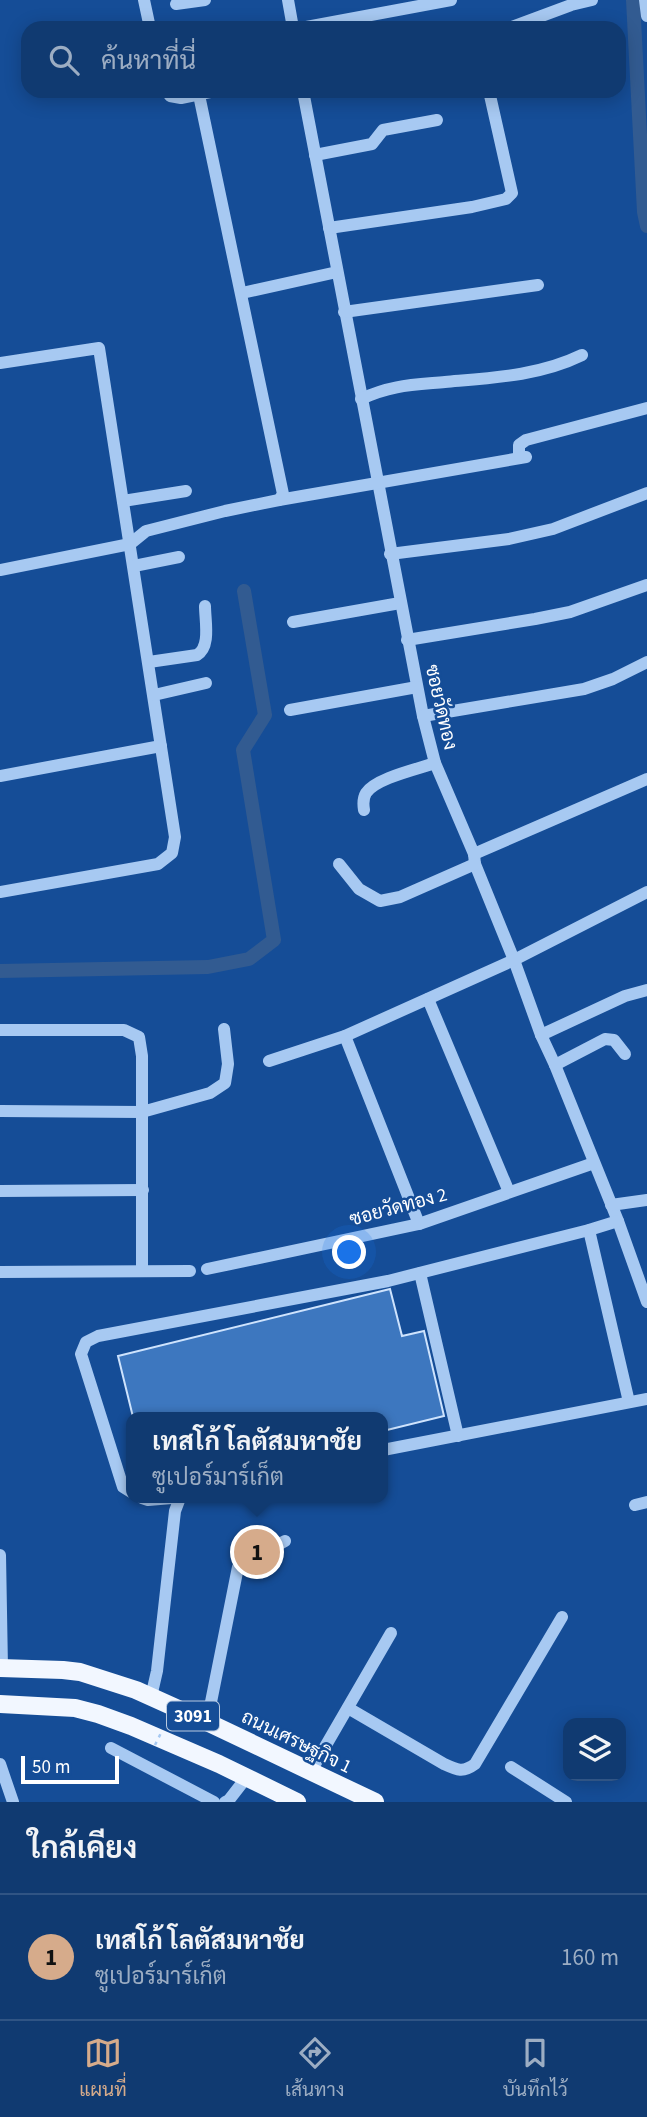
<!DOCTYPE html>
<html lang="th">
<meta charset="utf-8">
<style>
:root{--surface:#103a71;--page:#194176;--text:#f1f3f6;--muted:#9cadc3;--line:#305484;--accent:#d6ab8b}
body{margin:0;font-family:"Source Sans 3",Sarabun,sans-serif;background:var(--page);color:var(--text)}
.controls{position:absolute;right:21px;bottom:21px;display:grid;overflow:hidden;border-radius:14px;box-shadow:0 4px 18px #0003}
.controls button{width:63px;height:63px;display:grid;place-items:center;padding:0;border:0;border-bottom:2px solid var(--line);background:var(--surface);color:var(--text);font:35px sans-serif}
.scale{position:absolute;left:21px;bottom:18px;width:98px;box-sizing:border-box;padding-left:7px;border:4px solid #fff;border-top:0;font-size:19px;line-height:24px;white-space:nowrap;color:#fff;-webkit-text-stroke:5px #154d97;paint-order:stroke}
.you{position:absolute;left:350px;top:1253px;width:24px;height:24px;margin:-18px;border:5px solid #fff;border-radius:50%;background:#1a73e8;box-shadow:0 0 0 10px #1a73e833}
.badge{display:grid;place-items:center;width:46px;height:46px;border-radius:50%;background:var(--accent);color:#111;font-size:23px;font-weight:700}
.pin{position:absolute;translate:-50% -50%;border:4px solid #fff;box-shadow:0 2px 7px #0006}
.popup{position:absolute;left:126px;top:1412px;width:262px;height:91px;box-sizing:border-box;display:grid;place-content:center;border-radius:14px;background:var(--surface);filter:drop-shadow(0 2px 5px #0005);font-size:23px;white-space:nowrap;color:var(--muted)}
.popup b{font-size:26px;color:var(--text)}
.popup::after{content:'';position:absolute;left:50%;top:100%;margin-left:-14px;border:14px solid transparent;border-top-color:var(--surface)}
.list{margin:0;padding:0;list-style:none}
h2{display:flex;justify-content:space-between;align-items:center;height:91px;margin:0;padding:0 28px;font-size:30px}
h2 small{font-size:23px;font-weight:400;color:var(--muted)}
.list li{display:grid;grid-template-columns:46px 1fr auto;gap:21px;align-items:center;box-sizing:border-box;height:126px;padding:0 28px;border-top:2px solid var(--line)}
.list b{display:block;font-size:26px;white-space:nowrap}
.list p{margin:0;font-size:23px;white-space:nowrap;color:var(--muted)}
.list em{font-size:23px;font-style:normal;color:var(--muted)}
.icon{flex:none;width:38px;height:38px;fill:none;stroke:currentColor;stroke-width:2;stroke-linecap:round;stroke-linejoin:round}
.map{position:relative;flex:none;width:647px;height:1802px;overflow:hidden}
.search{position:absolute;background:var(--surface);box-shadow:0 4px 18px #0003;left:21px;right:21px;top:21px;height:77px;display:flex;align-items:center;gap:18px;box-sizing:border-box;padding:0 24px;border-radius:21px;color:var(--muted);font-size:26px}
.sheet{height:217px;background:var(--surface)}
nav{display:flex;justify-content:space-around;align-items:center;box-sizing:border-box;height:98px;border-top:2px solid var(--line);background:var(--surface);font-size:19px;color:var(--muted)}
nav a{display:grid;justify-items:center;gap:4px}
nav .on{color:var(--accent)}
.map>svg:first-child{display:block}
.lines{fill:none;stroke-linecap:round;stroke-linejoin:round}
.canal{stroke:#325b91;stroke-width:14}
.building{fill:#3d77bf;stroke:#cee3fd;stroke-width:2}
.minor{stroke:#a7c9f2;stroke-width:12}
.major{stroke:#f2f7ff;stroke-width:18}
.path-bridge{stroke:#a7c9f2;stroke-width:2.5;stroke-dasharray:3.5 5;stroke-linecap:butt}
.labels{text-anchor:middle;stroke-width:5;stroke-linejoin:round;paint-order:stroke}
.shield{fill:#154d97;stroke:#b9cae0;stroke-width:2}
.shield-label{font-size:18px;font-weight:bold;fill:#fff}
.street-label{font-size:19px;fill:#fff;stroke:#154d97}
</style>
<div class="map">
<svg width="647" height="1802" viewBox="0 0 647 1802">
<rect width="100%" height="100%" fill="#154d97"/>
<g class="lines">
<g class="canal">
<path d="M 633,0 L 644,212 L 647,226"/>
<path d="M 0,971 L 208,967 L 249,959 L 274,940 L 243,750 L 265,715 L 244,591"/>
</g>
</g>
<path class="building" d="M 390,1289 L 402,1336 L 424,1331 L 444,1416 L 383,1431 L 383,1417 L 133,1417 L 118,1356 Z"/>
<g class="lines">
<g class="minor">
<path d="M 144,0 L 150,28"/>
<path d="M 288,0 L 293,28"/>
<path d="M 645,0 L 647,16"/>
<path d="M 176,4 L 205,0"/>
<path d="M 301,28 L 451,0"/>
<path d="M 509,28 L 571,5 L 592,0"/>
<path d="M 167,91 L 170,96 L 181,98 L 215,91"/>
<path d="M 303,91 L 423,716 L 435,763 L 474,854 L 475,864 L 514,960 L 541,1035 L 555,1065 L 618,1221 L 647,1302"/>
<path d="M 315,155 L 372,144 L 383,130 L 437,120"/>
<path d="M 329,228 L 472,207 L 506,199 L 512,193 L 489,91"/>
<path d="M 242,293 L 337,272"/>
<path d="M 344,312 L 538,285"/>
<path d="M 0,363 L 99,348 L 175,837 L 172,853 L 158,864 L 0,892"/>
<path d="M 361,399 C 391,385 412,385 445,382 C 491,378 539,376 582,355"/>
<path d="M 519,458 L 519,445 L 526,440 L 647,408"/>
<path d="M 279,500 L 526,457"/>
<path d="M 123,501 L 186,491"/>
<path d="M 390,554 L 509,539 L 553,529 L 647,493"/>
<path d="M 134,566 L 179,557"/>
<path d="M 0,570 L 130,544 L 146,531 L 225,511 L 279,500 L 283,494 L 199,95"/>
<path d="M 293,622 L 400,603"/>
<path d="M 407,640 L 535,619 L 570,612 L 647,585"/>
<path d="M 149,662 L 197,655 C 211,647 205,621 205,606"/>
<path d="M 154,695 L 206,683"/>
<path d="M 290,710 L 417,687"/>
<path d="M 423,716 L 584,689 L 613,679 L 647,662"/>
<path d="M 0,776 L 161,746"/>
<path d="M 364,810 C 363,804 363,798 366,793 C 376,778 418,769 435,763"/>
<path d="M 474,854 L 647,779"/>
<path d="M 339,864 L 359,889 L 380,901 L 400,897 L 475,864"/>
<path d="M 428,999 L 509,1192"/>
<path d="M 0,1030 L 124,1030 L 139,1037 L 142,1056 L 142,1271"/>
<path d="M 541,1035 L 625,996 L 647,990"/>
<path d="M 345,1036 L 419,1224"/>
<path d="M 269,1061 L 345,1036 L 514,960 L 647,892"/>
<path d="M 555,1065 L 605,1039 L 614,1040 L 625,1054"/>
<path d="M 0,1111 L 142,1112 L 210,1093 L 225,1083 L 228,1064 L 224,1029"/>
<path d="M 0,1191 L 143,1190"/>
<path d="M 611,1205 L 647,1200"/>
<path d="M 589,1230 L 629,1402"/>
<path d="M 207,1269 L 419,1224 L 594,1163"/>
<path d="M 0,1272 L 190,1271"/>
<path d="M 420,1273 L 458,1436"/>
<path d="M 383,1450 L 647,1399"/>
<path d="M 131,1492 L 123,1487 L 81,1354 L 86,1342 L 98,1336 L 388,1281 L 589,1230 L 618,1221"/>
<path d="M 142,1498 L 148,1500 L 172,1498"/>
<path d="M 635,1505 L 647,1502"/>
<path d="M 0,1555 L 2,1668"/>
<path d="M 151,1697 L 157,1671 L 175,1511 L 180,1498"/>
<path d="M 348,1708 L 444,1764 C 457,1770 463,1773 475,1764 L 562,1617"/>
<path d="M 207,1722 L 238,1567 L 285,1541"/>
<path d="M 111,1748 L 214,1802"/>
<path d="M 0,1764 L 13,1802"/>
<path d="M 511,1767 L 566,1802"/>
<path d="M 311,1771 L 391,1633"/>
<path d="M 225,1802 L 229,1800 L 246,1778"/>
</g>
<g class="major">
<path d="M 0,1668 L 63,1670 L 80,1672 L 136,1690 L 207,1722 L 375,1802"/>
<path d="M 0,1704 L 75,1708 L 98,1714 L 131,1726 L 219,1764 L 297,1802"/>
</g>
<g class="path-bridge">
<path d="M 170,1714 L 177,1700"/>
<path d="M 155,1745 L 162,1731"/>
</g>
</g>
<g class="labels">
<rect class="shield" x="167" y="1701.5" width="52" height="29" rx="5"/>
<g class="shield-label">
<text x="193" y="1722">3091</text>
</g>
<g class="street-label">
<text transform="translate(442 707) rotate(77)" y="7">ซอยวัดทอง</text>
<text transform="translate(398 1206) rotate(-15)" y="7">ซอยวัดทอง 2</text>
<text transform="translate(297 1741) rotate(26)" y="7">ถนนเศรษฐกิจ 1</text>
</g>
</g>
</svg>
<div class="controls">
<button><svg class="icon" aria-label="layers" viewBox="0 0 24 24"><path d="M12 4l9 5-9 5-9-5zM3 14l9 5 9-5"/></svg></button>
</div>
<div class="scale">50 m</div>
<div class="you"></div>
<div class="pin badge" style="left:257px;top:1552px">1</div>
<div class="popup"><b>เทสโก้ โลตัสมหาชัย</b>ซูเปอร์มาร์เก็ต</div>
<div class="search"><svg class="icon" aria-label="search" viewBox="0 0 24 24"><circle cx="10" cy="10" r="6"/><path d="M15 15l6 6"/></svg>ค้นหาที่นี่</div>
</div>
<section class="sheet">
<h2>ใกล้เคียง<small></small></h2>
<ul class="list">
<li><span class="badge">1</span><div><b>เทสโก้ โลตัสมหาชัย</b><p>ซูเปอร์มาร์เก็ต</p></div><em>160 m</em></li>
</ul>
</section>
<nav>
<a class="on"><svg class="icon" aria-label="map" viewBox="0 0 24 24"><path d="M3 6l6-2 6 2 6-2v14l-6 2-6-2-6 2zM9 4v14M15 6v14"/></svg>แผนที่</a>
<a><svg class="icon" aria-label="directions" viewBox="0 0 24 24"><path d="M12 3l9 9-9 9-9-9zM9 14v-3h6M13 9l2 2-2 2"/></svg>เส้นทาง</a>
<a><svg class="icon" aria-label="saved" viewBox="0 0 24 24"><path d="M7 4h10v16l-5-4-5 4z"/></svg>บันทึกไว้</a>
</nav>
